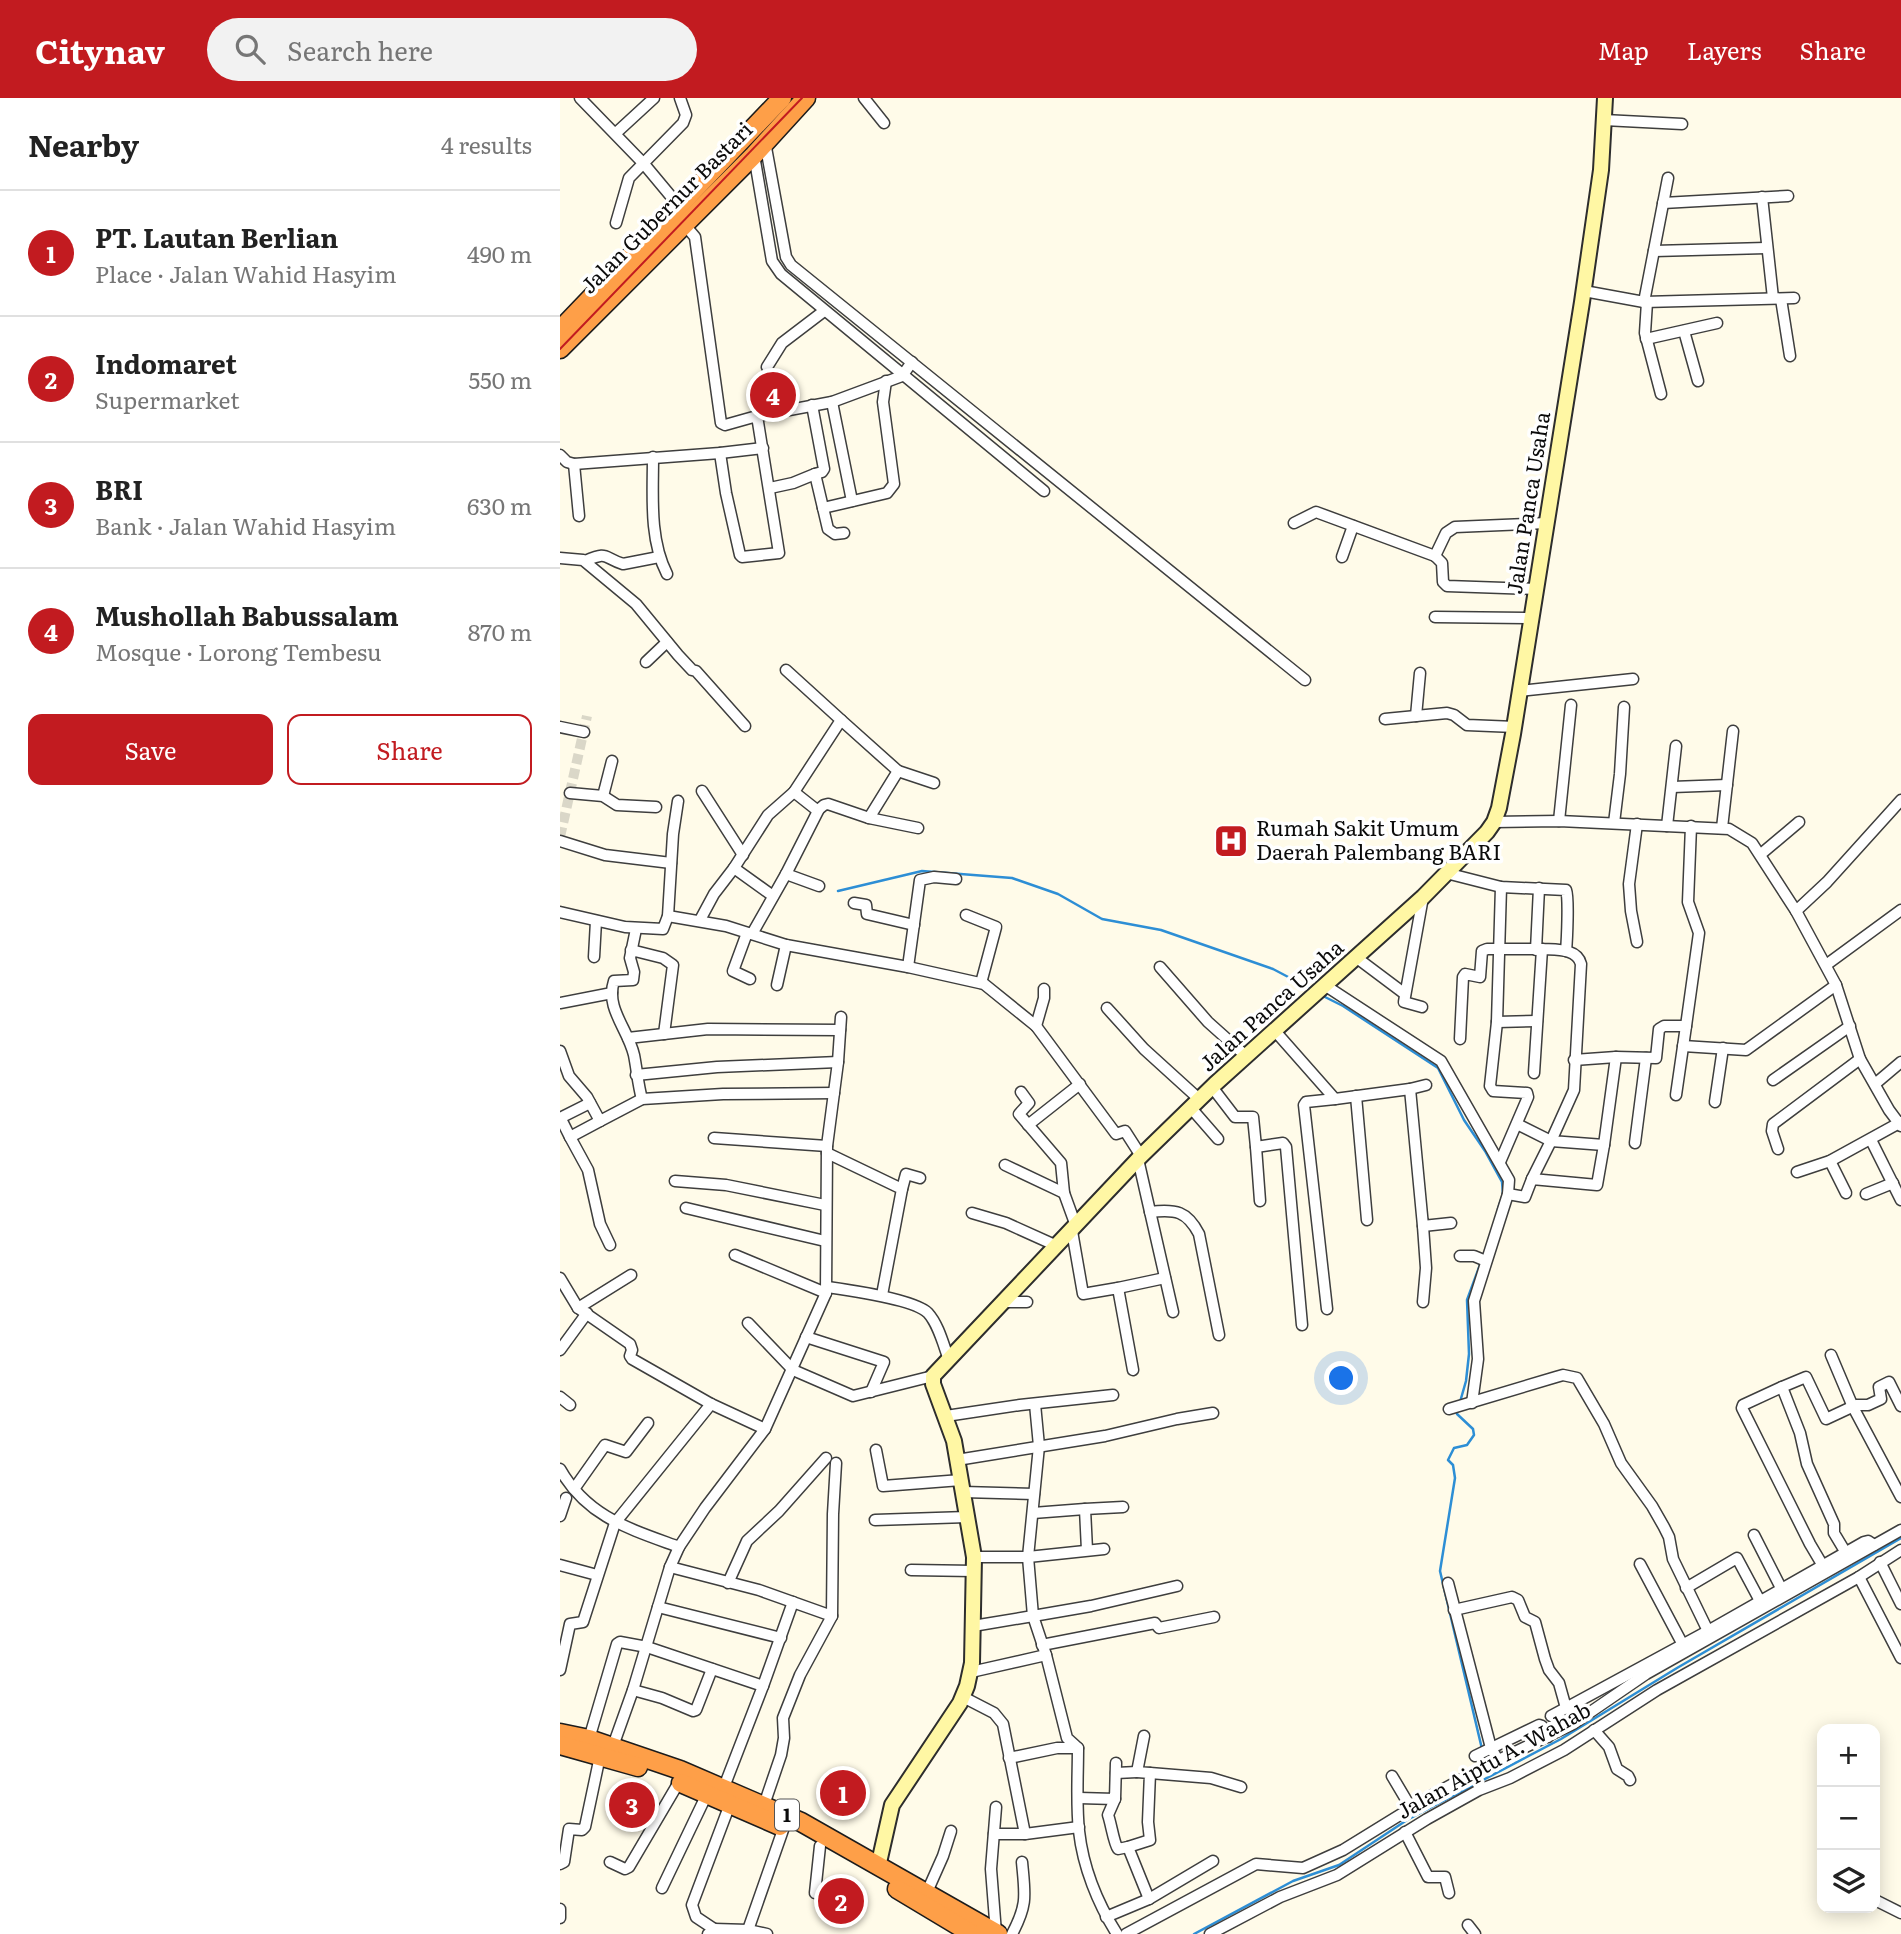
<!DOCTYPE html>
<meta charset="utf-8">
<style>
:root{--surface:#fff;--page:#f2f2f2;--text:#222;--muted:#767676;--line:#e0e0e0;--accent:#c21b20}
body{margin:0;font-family:Literata,serif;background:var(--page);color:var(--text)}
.controls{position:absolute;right:21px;bottom:21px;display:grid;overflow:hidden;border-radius:14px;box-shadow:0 4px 18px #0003}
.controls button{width:63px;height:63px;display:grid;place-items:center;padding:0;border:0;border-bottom:2px solid var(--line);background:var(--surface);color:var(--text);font:35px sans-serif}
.you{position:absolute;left:782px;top:1281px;width:24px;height:24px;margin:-18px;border:5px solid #fff;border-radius:50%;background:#1a73e8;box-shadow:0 0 0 10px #1a73e833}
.badge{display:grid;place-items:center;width:46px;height:46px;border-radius:50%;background:var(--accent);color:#fff;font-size:23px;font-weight:700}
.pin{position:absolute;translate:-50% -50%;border:4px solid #fff;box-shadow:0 2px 7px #0006}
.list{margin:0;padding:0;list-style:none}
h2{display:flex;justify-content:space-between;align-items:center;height:91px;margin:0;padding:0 28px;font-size:30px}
h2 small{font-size:23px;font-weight:400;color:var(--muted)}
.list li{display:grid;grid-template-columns:46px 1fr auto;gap:21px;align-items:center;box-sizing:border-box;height:126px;padding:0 28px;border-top:2px solid var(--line)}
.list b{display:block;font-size:26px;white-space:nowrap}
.list p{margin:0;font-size:23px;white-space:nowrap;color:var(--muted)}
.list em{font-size:23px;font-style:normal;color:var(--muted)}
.actions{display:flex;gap:14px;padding:21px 28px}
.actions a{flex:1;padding:16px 0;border:2px solid var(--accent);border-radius:14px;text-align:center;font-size:24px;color:var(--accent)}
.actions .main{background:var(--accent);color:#fff}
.icon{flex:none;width:38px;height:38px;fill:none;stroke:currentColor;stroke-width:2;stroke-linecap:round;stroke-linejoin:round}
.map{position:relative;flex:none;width:1341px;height:1836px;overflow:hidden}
header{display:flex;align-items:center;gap:42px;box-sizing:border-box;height:98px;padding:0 35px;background:var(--accent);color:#fff}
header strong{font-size:33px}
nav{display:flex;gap:38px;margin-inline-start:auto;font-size:24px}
.search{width:490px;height:63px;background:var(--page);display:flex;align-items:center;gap:18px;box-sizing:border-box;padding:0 24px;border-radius:38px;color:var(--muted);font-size:26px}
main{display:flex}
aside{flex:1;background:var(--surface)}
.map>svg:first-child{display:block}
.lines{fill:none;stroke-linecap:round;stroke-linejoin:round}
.stream{stroke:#2d8ed5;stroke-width:2.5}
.street-tunnel{stroke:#dad7c8;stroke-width:10;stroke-dasharray:10 5;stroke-linecap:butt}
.street-casing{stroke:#3e3e3e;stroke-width:13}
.secondary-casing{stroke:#2d2d2d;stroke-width:18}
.highway-casing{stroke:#1c1c1c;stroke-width:21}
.street{stroke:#fff;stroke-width:10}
.secondary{stroke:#fff7a4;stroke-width:14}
.highway{stroke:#fe9f48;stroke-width:18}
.tram{stroke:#c21b20;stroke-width:2}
.labels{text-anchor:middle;stroke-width:7;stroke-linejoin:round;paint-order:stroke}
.shield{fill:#fff;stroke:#545454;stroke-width:2}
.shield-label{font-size:19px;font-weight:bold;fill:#0b0b0b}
.street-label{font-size:21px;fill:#0b0b0b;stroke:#fff}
.poi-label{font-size:21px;fill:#0b0b0b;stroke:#fff;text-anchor:start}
</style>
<header>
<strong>Citynav</strong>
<div class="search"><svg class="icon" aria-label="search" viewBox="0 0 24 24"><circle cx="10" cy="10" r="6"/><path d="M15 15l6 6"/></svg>Search here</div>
<nav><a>Map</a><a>Layers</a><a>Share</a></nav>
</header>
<main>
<aside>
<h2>Nearby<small>4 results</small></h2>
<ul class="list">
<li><span class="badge">1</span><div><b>PT. Lautan Berlian</b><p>Place · Jalan Wahid Hasyim</p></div><em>490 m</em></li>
<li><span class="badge">2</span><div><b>Indomaret</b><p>Supermarket</p></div><em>550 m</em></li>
<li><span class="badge">3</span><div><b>BRI</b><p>Bank · Jalan Wahid Hasyim</p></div><em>630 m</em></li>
<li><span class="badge">4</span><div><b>Mushollah Babussalam</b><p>Mosque · Lorong Tembesu</p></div><em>870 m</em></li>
</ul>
<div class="actions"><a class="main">Save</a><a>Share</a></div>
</aside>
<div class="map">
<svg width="1341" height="1836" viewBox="0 0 1341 1836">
<rect width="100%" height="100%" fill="#fffbe9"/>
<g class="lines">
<g class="stream">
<path d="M 278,793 L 362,773 L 452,780 L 498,796 L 542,821 L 601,832 L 713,871 L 751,891"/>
<path d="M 763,898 L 783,908 L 878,970 L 904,1022 L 925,1053 L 942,1084 L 943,1096 L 938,1111"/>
<path d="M 900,1304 L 906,1283 L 909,1256 L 907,1202 L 921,1164"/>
<path d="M 897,1310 L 897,1316 L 913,1331 L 914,1337 L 907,1347 L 894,1350 L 888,1362 L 893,1367 L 895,1380 L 880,1473 L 922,1651"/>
<path d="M 928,1671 L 929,1678"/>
<path d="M 634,1836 L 733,1783 L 779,1767 L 847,1722 L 1001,1641 L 1117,1570 L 1341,1440"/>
</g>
<path class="street-tunnel" d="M 0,739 L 27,618"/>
<g class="street-casing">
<g id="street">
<path d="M 20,0 L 84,66 L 119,108"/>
<path d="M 304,0 L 324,25"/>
<path d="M 1044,22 L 1122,26"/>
<path d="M 56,35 L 94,0"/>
<path d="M 205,44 L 226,159 L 231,167 L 745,582"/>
<path d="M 194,57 L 212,163 L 221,176 L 484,393"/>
<path d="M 1202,99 L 1213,200"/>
<path d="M 1103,105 L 1228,98"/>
<path d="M 56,125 L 69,80 L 123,25 L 126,17 L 120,0"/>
<path d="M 124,126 L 135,139 L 161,325 L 165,327 L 197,318 L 219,455 L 182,459 L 180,457 L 166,395 L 160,355"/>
<path d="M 1094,153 L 1206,150"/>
<path d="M 1024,193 L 1084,204 L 1234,200"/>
<path d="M 1221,201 L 1230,258"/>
<path d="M 1084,204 L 1108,80"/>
<path d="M 1087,204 L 1085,235 L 1101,296"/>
<path d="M 1124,233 L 1138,283"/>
<path d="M 1086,241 L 1157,225"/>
<path d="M 207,269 L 222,245 L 264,213"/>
<path d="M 272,304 L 292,403"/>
<path d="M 252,307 L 264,371 L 262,374 L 255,376 L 268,431 L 275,436 L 284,435"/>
<path d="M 197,318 L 272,304 L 342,278 L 352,264"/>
<path d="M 0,357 L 7,364 L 14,366 L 160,355 L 203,350"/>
<path d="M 93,359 C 93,397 89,441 107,476"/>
<path d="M 14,366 L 19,418"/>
<path d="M 210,390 L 233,385 L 255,376"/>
<path d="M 263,410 L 327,395 L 334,386 L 323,304 L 326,283"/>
<path d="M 734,425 L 756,414 L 875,458 L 886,435 L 895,429 L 987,425"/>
<path d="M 875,458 L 882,465 L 883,484 L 887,488 L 977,491"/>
<path d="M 782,459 L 793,428"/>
<path d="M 0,460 L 23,462 L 76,506 L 118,557 L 132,572 L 136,573 L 185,628"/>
<path d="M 25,463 C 49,453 42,459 63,466 L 99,459"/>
<path d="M 875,519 L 972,520"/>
<path d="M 86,564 L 107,544"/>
<path d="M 226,572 L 281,622 L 234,694"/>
<path d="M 960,593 L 1073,581"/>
<path d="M 856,618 L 860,575"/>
<path d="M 825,621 L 887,615 L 894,617 L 907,627 L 955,629"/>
<path d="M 281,622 L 338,673 L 309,720 L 358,730"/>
<path d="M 0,629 L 24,634"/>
<path d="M 338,673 L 374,685"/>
<path d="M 1112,689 L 1167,687"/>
<path d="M 142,693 L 183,757"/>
<path d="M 10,695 L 43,698 L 57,707 L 96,709"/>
<path d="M 43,698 L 52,663"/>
<path d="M 258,712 L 264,707 L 268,706 L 309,720"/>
<path d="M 999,723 L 1011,607"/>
<path d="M 934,724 L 999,723 L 1169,731 L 1192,745 L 1236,813 L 1267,784 L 1341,702"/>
<path d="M 1054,725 L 1060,676 L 1064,609"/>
<path d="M 1107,728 L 1116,648"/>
<path d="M 1162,730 L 1173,633"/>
<path d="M 0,743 L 45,757 L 111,765"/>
<path d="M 1201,756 L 1239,724"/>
<path d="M 174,770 L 213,798"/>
<path d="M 886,775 L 941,789 L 1006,792 C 1009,800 1007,842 1006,853"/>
<path d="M 294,805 L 306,807 L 307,816 L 354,827"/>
<path d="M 1236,813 L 1276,887 L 1300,961 L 1329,1012 L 1341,1028"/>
<path d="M 0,814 L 65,829 L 103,831 L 108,818 L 113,736 L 118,703"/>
<path d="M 406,817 L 436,829 L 421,885"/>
<path d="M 108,818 L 166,828 L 226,847 L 348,869 L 424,886 L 476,928 L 556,1036 L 565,1033 L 581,1058"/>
<path d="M 140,822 L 154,796 L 174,770 L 208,717 L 234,694 L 258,713 L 226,776 L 259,788"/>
<path d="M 76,831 L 70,860 L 74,874 L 73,882 L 54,883 C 45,910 68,931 74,957 C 77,972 78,987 82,1001"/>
<path d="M 187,835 L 173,873 L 190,881"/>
<path d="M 192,836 L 226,776"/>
<path d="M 1077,844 L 1071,813 L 1069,786 L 1077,726"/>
<path d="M 982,851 C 996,852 1017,850 1021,866 L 1014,992 L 991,1043 L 1044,1047 L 1056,959 L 1096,960 L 1099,931 L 1104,928 L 1126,928 L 1139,835 L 1128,804 L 1131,728"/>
<path d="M 71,852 L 103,860 L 113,867 L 104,936"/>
<path d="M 976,852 L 979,790"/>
<path d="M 34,859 L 36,823"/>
<path d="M 797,860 L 845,896"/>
<path d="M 1266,867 L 1341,812"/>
<path d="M 348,869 L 360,782 L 374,779 L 396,781"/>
<path d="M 600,869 L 648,924 L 686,958"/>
<path d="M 217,887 L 226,847"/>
<path d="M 766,888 L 881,963 L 949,1082 L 948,1096 L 914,1203 L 918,1261 L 912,1305"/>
<path d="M 0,905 L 52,895"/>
<path d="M 862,909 L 844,904 L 863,799"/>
<path d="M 547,910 L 584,951 L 639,1001"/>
<path d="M 937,924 L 977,923"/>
<path d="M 476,928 L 484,900 L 484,891"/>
<path d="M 715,933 L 775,1001 L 850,991 L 863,1128 L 891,1125"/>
<path d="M 68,940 L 148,931 L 280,932"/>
<path d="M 900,941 L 903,879 L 905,876 L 920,879 L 922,853 L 927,851 L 982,851 L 974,975"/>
<path d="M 1123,948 L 1186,952 L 1276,887"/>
<path d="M 0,953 L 9,978 L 27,999 L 40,1023 L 10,1039 L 28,1072 L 40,1126 L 50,1147"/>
<path d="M 1014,962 L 1056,959"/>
<path d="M 76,977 L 157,969 L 278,964"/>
<path d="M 1213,982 L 1290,928"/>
<path d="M 1315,986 L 1341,964"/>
<path d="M 652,989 L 675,1019 L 693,1019 L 696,1049 L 723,1045 L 726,1049 L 742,1227"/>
<path d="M 850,991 L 866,987"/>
<path d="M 461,994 L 469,1005 L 459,1016 L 501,1065 L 504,1095 L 516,1128"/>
<path d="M 1116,997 L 1126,928"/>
<path d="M 796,998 L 807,1122"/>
<path d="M 1155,1004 L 1163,950"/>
<path d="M 631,1010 L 658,1041"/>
<path d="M 40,1023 L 82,1001 L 163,996 L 274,995"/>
<path d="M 957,1026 L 991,1043 L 972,1081"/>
<path d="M 468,1027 L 520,986"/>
<path d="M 10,1039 L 2,1023 L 2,1019 L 30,1005"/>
<path d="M 154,1040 L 267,1048"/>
<path d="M 1311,1042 L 1341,1102"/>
<path d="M 1075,1045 L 1086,960"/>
<path d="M 696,1049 L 700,1103"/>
<path d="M 1218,1051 L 1212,1033 L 1213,1026 L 1300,961"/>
<path d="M 267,1055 L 342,1091 L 322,1197"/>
<path d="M 578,1061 L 613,1214"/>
<path d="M 1270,1063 L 1286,1095"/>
<path d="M 940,1064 L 968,999 L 967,995 L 933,993 L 930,988 L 937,924 L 941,789"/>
<path d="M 445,1067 L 504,1095"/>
<path d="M 1237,1074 L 1270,1063 L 1341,1024"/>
<path d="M 115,1083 L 166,1087 L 265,1107"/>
<path d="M 342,1091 L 346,1076 L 360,1080"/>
<path d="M 948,1096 L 965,1099 L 972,1081 L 1037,1087 L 1044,1047"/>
<path d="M 1306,1096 L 1333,1085"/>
<path d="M 126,1110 L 265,1143"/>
<path d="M 590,1114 C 616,1111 627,1113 639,1136 L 659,1237"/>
<path d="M 412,1115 L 446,1125 L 497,1148"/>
<path d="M 512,1133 L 523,1196 L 558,1190 L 573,1272"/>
<path d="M 175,1157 L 266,1195"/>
<path d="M 900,1158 L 914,1158 L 926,1163"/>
<path d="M 0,1180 L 18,1210 L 70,1246 L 72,1252 L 70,1258 L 72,1261 L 151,1306 L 205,1331"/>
<path d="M 267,1189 C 288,1192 354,1201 368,1215 C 378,1226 383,1245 388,1259"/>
<path d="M 558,1190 L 605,1180"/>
<path d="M 444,1204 L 467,1204"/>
<path d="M 863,1204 L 866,1170 L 863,1128"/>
<path d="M 18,1210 L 71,1177"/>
<path d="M 767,1211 L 744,1007 L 746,1004 L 775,1001"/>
<path d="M 188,1225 L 233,1272 L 293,1298 L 373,1278"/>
<path d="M 246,1239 L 324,1264 L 311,1294"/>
<path d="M 0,1252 L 27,1215"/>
<path d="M 1271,1257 L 1293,1309 L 1341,1399"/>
<path d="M 1222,1289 L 1183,1307 L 1182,1310 L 1250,1446 L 1263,1468"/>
<path d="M 0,1299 L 10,1307"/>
<path d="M 475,1306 L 479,1348 L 468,1459 L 473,1518 L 531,1508 L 617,1488"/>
<path d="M 889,1311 L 996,1279 L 1003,1277 L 1017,1280 L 1044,1326 L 1061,1365 L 1092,1408 L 1104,1429 L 1109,1439 L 1113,1461 L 1148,1533"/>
<path d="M 386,1318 L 460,1307 L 553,1297"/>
<path d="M 316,1352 L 323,1388 L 401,1382"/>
<path d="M 397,1362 L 545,1338 L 617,1321 L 653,1315"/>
<path d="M 0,1371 C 27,1419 70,1431 119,1449"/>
<path d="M 14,1391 L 45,1347 L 66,1354 L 88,1325"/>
<path d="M 403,1394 L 474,1396"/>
<path d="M 473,1415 L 525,1411"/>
<path d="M 0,1418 L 6,1400"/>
<path d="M 315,1422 L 407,1419"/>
<path d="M 1194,1437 L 1221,1490"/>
<path d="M 527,1452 L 525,1411 L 563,1409"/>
<path d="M 1286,1455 L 1274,1435 L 1274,1426 L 1247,1366 L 1240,1335 L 1222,1289 L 1246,1279 L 1266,1321 L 1296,1307 L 1308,1307 L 1321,1301 L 1319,1289 L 1329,1284 L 1341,1308"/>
<path d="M 414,1459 L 468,1459 L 544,1451"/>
<path d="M 1320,1464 L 1341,1506"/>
<path d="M 1080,1466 L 1123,1547"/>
<path d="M 0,1467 L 37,1477"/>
<path d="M 110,1469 L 199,1492 L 272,1518"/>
<path d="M 351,1472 L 414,1473"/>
<path d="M 1299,1479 L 1341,1560"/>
<path d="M 168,1485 L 187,1443 L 219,1413 L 266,1360"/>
<path d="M 888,1485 L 931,1650 L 938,1662"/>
<path d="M 1126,1490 L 1177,1460 L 1200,1503"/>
<path d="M 98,1509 L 221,1540"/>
<path d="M 894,1512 L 952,1499 L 958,1502 L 965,1519 L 975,1524 L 985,1561 L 989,1572 L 999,1585 L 1006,1610 L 1148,1533 L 1304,1444 L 1308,1443 L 1314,1447"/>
<path d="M 413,1528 L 473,1518 L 486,1557 L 507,1640 L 518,1650 C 518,1677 516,1706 519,1733 C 523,1769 538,1806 557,1836"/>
<path d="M 482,1547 L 595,1525 L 599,1530 L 654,1519"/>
<path d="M 0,1572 L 10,1526 L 23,1524 L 55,1425 L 151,1306"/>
<path d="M 411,1574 L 486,1557"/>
<path d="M 203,1588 L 233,1504"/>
<path d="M 73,1592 L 102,1600 L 133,1613 L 136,1612 L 152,1571"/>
<path d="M 403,1599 L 434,1615 L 443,1626 L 465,1736"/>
<path d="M 991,1618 L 1006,1610"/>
<path d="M 1034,1632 L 1049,1649 L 1057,1671 L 1068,1678 L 1070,1682"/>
<path d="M 584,1638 L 577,1674 L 590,1675 L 588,1724 L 590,1742 L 568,1749 L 589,1801"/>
<path d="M 29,1641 L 57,1546 L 60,1544 L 87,1549 L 203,1588 L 164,1689"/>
<path d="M 53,1648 L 73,1592 L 110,1469 L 119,1449 L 145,1410 L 205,1331 L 266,1195 L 267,1048 L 278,964 L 281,919"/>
<path d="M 915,1658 L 979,1627 L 982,1628 L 988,1639"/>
<path d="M 449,1660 L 497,1650 L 518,1650"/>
<path d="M 556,1675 L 577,1674"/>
<path d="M 590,1675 L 651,1680 L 681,1689"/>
<path d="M 832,1678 L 851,1710"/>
<path d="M 519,1700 L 555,1701 L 556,1665"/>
<path d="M 555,1701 L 548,1717 C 551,1725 554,1746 558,1751 L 568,1749"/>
<path d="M 204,1707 L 221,1657 L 224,1640 L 223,1620 L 240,1577 L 272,1518 L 273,1416 L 276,1365"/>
<path d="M 845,1734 L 868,1779 L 885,1779 L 889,1795"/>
<path d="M 434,1736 L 465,1736 L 519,1729"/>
<path d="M 50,1764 L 65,1771 L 69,1769 L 119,1684"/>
<path d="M 0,1766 L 4,1764 L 9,1731 L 22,1732 L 25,1729 L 40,1658"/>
<path d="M 102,1790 L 147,1696"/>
<path d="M 367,1794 L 383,1758 L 391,1733"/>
<path d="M 255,1795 L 260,1748"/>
<path d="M 1315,1802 L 1341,1815"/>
<path d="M 0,1811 L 0,1820"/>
<path d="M 546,1819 L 589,1801 L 653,1763"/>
<path d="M 908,1827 L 915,1836"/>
<path d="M 154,1831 L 136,1819 L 132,1807 L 170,1706"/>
<path d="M 188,1832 L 224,1729"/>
<path d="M 436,1835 L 431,1771 L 436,1709"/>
<path d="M 148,1836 L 154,1831 L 188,1832 L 207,1836"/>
<path d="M 452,1836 C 468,1806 465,1797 462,1764"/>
<path d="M 566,1836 L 696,1766 L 743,1770 L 783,1752 L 869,1699 L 924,1669 L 1013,1626 L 1086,1576 L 1341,1432"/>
<path d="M 650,1836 L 720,1799 L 777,1777 L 867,1721 L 919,1692 L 950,1680 L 1004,1652 L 1097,1592 L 1299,1479 L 1341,1452"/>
</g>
</g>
<g class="secondary-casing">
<path id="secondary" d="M 318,1769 L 332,1707 L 400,1605 L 407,1588 L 412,1565 L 414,1459 L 394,1343 L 373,1286 L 373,1278 L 581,1058 L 655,986 L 863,799 L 927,734 L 934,724 L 939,710 L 953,636 L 1022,204 L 1041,72 L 1045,0"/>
</g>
<g class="highway-casing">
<g id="highway">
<path d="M 0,232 L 222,0"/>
<path d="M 0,251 L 194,57 L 246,0"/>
<path d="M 0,1635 L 29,1641 L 120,1672 L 241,1724 L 438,1836"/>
<path d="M 0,1647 L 78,1669"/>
<path d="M 121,1685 L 220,1728"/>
<path d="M 337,1791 L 412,1836"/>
</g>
</g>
<use href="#street" class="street"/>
<use href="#secondary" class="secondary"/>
<use href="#highway" class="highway"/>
<path class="tram" d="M 0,251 L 242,0"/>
</g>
<defs>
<g id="hospital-square" transform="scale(1.75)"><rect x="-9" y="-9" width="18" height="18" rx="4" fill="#c21b20" stroke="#fff"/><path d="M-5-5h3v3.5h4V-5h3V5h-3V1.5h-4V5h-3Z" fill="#fff"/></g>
</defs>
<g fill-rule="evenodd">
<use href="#hospital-square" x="671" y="743"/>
</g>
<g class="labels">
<rect class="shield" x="215" y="1701.5" width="24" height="31" rx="5"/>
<g class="shield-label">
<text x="227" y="1724">1</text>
</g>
<g class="street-label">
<text transform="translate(107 110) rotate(-45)" y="7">Jalan Gubernur Bastari</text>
<text transform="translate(969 405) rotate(-81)" y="7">Jalan Panca Usaha</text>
<text transform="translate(712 908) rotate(-42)" y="7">Jalan Panca Usaha</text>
<text transform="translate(934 1663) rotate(-29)" y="7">Jalan Aiptu A. Wahab</text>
</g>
<g class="poi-label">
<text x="696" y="738">Rumah Sakit Umum<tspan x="696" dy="24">Daerah Palembang BARI</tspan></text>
</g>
</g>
</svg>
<div class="controls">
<button>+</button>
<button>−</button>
<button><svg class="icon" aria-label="layers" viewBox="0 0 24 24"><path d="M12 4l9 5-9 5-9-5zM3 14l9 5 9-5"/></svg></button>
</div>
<div class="you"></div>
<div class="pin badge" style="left:283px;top:1695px">1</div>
<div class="pin badge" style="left:281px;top:1803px">2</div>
<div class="pin badge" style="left:72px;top:1707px">3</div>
<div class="pin badge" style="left:213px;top:297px">4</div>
</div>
</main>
